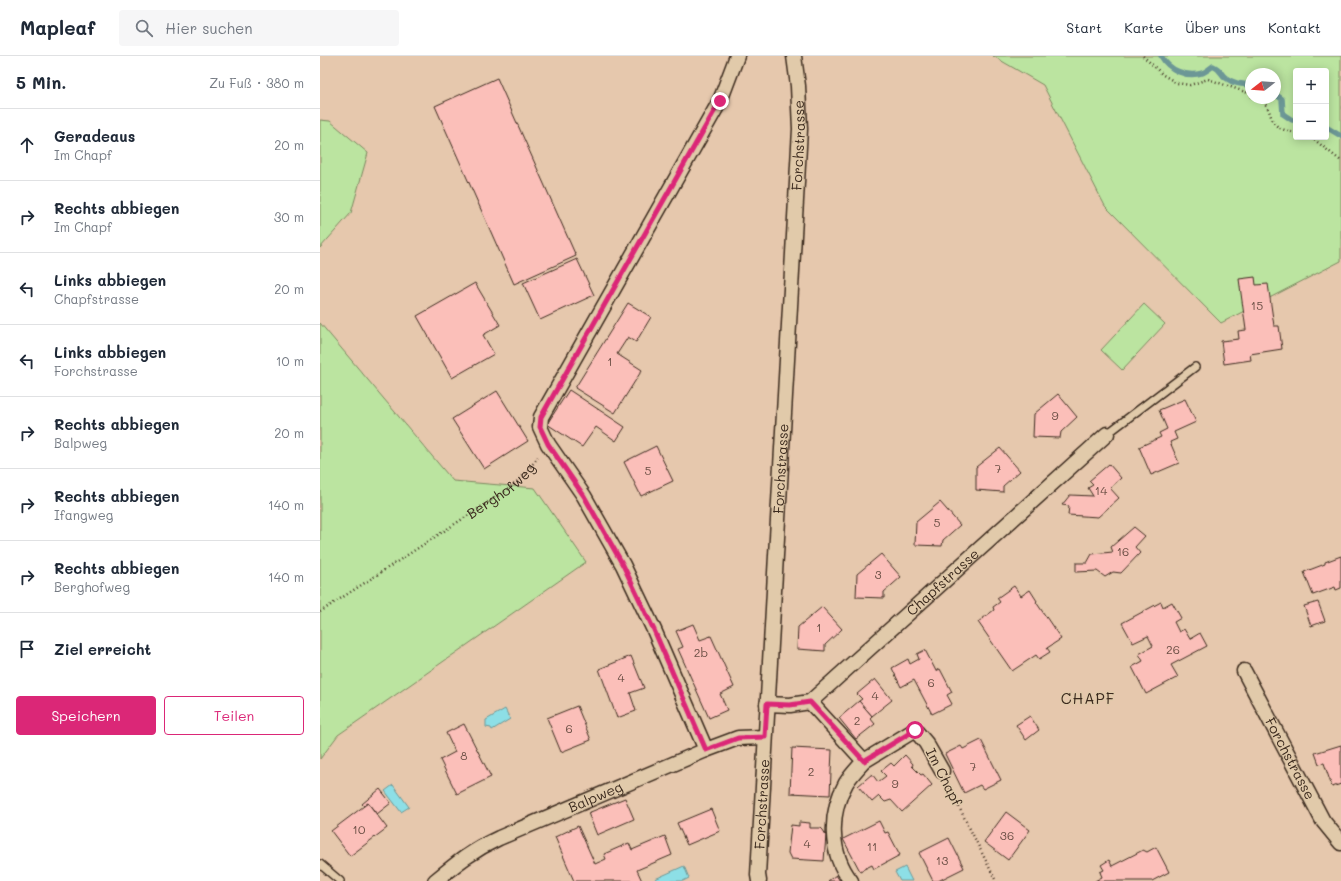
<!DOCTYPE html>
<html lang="de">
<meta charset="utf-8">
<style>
:root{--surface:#fff;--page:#f6f6f7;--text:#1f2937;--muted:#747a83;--line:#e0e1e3;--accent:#db2777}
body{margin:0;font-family:Mali,sans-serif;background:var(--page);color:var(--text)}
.controls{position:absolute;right:12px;top:12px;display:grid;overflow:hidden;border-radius:4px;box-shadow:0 2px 10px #0003}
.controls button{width:36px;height:36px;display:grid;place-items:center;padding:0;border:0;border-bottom:1px solid var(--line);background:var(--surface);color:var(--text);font:20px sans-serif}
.compass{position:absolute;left:925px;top:12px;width:36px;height:36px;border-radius:50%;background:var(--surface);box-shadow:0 2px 10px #0003;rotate:253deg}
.stop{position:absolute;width:12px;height:12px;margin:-9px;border:3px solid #db2777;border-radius:50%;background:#fff}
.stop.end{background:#db2777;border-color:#fff;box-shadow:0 1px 4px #0008}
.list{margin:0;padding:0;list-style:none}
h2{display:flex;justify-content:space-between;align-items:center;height:52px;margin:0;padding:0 16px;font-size:17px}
h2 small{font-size:13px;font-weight:400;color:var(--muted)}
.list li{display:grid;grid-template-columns:26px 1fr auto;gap:12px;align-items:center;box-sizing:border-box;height:72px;padding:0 16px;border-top:1px solid var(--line)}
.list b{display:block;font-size:15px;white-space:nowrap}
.list p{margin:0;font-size:13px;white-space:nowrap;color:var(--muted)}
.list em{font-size:13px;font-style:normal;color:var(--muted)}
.actions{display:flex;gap:8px;padding:12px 16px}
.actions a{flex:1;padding:9px 0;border:1px solid var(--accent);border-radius:4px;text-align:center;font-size:14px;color:var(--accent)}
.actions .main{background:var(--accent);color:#fff}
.icon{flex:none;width:22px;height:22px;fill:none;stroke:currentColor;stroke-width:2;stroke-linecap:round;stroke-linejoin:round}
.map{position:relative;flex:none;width:1021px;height:825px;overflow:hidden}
header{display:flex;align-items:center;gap:24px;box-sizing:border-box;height:56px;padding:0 20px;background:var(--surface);border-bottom:1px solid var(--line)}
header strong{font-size:19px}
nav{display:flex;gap:22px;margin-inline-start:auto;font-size:14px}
.search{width:280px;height:36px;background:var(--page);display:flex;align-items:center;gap:10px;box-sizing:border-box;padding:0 14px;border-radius:4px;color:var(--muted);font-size:15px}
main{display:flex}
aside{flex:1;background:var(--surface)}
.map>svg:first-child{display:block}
.green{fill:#bbe4a0;stroke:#7b875f;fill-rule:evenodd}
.water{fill:#8ddfe6;stroke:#6c9796}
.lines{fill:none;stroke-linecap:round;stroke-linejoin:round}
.stream{stroke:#6c9796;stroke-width:5.5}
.building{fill:#fbbfb9;stroke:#3b2a1e}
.lane-casing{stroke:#3b2a1e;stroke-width:10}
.street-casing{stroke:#3b2a1e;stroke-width:17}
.path{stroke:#3b2a1e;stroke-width:2.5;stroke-dasharray:1 3;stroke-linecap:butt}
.lane{stroke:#e1caaa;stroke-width:7}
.street{stroke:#e1caaa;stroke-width:14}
.route{stroke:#db2777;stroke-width:5}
.labels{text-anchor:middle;stroke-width:3;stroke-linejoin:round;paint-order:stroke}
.number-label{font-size:12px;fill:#6b4f45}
.street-label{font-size:14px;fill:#3b2a1e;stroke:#e1caaa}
.neighbourhood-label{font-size:15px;letter-spacing:1px;fill:#3b2a1e;stroke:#e1caaa}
</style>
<header>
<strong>Mapleaf</strong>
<div class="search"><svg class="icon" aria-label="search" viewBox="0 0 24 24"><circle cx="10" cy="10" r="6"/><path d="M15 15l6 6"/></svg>Hier suchen</div>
<nav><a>Start</a><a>Karte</a><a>Über uns</a><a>Kontakt</a></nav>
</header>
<main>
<aside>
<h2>5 Min.<small>Zu Fuß · 380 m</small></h2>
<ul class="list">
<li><svg class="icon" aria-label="ahead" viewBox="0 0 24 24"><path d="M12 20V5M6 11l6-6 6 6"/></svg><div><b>Geradeaus</b><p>Im Chapf</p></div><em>20 m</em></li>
<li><svg class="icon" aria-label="right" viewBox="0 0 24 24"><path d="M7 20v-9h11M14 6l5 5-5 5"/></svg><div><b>Rechts abbiegen</b><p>Im Chapf</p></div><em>30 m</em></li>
<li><svg class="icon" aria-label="left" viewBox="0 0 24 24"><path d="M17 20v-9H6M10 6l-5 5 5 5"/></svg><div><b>Links abbiegen</b><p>Chapfstrasse</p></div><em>20 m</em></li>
<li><svg class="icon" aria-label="left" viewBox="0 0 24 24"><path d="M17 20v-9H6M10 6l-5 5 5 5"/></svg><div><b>Links abbiegen</b><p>Forchstrasse</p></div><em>10 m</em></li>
<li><svg class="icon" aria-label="right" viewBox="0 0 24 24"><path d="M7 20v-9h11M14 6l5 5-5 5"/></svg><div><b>Rechts abbiegen</b><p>Balpweg</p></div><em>20 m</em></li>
<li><svg class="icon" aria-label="right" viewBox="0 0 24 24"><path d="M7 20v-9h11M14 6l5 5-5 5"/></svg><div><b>Rechts abbiegen</b><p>Ifangweg</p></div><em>140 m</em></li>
<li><svg class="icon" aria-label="right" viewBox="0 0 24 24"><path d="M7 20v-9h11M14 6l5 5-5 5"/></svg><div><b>Rechts abbiegen</b><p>Berghofweg</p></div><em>140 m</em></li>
<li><svg class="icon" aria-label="arrive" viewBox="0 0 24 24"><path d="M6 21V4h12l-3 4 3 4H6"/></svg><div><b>Ziel erreicht</b></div></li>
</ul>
<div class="actions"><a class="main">Speichern</a><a>Teilen</a></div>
</aside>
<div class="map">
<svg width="1021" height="825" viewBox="0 0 1021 825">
<rect width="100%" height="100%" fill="#e6c8ad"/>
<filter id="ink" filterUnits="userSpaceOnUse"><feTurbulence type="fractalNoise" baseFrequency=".025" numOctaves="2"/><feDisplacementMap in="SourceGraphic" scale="8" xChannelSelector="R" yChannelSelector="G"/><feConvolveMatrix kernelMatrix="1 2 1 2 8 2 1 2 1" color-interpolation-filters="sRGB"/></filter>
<g filter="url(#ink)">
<g class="green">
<path d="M 673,0 L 1021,0 L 1021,205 L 901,267 L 785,150 L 723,29 ZM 976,15 L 1006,15 L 1006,81 L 976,81 ZM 931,18 L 955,18 L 955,42 L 931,42 Z"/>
<path d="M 0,64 L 10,65 L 48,97 L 31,157 L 0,192 Z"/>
<path d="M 824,248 L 845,268 L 802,314 L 781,294 Z"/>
<path d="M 0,267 L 133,425 L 215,432 L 266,506 L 18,679 L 0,703 Z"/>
</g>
<g class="water">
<path d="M 185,653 L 190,663 L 172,674 L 171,672 L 166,671 L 166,664 Z"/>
<path d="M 73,729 L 89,751 L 81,756 L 65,735 Z"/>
<path d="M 364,810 L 369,822 L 363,825 L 336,825 L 335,823 Z"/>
<path d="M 585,811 L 592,825 L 580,825 L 575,816 Z"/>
</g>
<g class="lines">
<g class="stream">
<path d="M 841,0 C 849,14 866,22 882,17 C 886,16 890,12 893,10 C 902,14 900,18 906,22 C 914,28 922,28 931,29"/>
<path d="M 955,38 L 962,43 L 963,58 L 972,64 L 976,64"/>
<path d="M 1006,71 L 1021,80"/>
</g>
</g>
<g class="building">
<path d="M 177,22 L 256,200 L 194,228 L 115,50 Z"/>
<path d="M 257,203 L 274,239 L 220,264 L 203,227 Z"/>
<path d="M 935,221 L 936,229 L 948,228 L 954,270 L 959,270 L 962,293 L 930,298 L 931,304 L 904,308 L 901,285 L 919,283 L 918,275 L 926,274 L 919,223 Z"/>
<path d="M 155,227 L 180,269 L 163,279 L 174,298 L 132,322 L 97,260 Z"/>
<path d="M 308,247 L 331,261 L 316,286 L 308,281 L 297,298 L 322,314 L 295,357 L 255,332 Z"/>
<path d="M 249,334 L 305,371 L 296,385 L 276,371 L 262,391 L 227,368 Z"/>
<path d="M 177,335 L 208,385 L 164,413 L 132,363 Z"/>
<path d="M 738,338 L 757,361 L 741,376 L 740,382 L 713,381 L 714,358 Z"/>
<path d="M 865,343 L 876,366 L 854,376 L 857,383 L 850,386 L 859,407 L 831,419 L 819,391 L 841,381 L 839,377 L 847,373 L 839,354 Z"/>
<path d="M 336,390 L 353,425 L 321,440 L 304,406 Z"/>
<path d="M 680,392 L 700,415 L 683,430 L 683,436 L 656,434 L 656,411 Z"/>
<path d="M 789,408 L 801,422 L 790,432 L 799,442 L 778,461 L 748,459 L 749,450 L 742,449 L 750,439 L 773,440 L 768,432 L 773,429 L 769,425 Z"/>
<path d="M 620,446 L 640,469 L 623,484 L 622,490 L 595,489 L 596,466 Z"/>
<path d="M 814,471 L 825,480 L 815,491 L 820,497 L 801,517 L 793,516 L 785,521 L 777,515 L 756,516 L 756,507 L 767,507 L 772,498 L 793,496 L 791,491 Z"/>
<path d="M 561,498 L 581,521 L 564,536 L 564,542 L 536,541 L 537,518 Z"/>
<path d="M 1021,500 L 1021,532 L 1016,534 L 1015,531 L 993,539 L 984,516 L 1005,508 L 1005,506 Z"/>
<path d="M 694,530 L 701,540 L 710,534 L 717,545 L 716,546 L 741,583 L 727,592 L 730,596 L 719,603 L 716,599 L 692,615 L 658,566 L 674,554 L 673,551 L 680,546 L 677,542 Z"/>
<path d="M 841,546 L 843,551 L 852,546 L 861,562 L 854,566 L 859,576 L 864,573 L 870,583 L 880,577 L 887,590 L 851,609 L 858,621 L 826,638 L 812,611 L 823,605 L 819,598 L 833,590 L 828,580 L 813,587 L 802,567 Z"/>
<path d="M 998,546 L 1005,565 L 991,570 L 984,550 Z"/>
<path d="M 502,551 L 522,573 L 505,589 L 505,595 L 477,593 L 478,571 Z"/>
<path d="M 373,568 L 380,584 L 391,580 L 414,631 L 400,638 L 407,654 L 389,662 L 358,593 L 363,591 L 356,575 Z"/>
<path d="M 605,594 L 616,615 L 620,613 L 632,636 L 627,639 L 632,648 L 612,658 L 594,624 L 581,631 L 572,612 L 588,603 L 590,608 L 599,603 L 597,598 Z"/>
<path d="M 311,600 L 324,632 L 310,637 L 316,655 L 297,662 L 279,613 Z"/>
<path d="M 555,623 L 572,644 L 552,660 L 539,645 L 542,643 L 537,638 Z"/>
<path d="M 539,645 L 552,660 L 550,662 L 555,668 L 536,683 L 519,662 Z"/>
<path d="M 257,650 L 271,684 L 241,696 L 227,662 Z"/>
<path d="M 710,660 L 719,674 L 706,684 L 696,669 Z"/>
<path d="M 144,668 L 171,721 L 137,738 L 120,704 L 135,696 L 126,677 Z"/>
<path d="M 661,684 L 681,724 L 663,733 L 660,729 L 644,737 L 625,698 L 641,690 L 643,693 Z"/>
<path d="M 1021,689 L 1021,728 L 1012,731 L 1004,707 L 999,708 L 995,697 Z"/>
<path d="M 472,692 L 512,694 L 510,739 L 470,737 Z"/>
<path d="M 585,699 L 593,708 L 592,710 L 601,719 L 603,718 L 612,729 L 582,756 L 571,744 L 565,746 L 559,740 L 552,746 L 538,730 L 552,718 L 558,726 L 566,720 L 561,715 L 571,707 L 574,710 Z"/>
<path d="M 60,733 L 71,747 L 57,758 L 48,747 L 44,750 L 42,748 Z"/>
<path d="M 305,742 L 314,763 L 277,779 L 268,757 Z"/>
<path d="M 48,747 L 67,772 L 30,800 L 11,775 Z"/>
<path d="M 391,753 L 400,775 L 367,789 L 357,767 Z"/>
<path d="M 686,756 L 710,774 L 688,804 L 664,786 Z"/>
<path d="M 559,765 L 565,777 L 568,776 L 580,799 L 554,813 L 552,809 L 540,815 L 523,783 Z"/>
<path d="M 479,766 L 490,767 L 490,772 L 501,772 L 503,774 L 506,779 L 504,805 L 471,803 L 468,797 L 471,769 L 479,770 Z"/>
<path d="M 258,770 L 275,808 L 286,803 L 284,798 L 309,787 L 312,794 L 345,780 L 352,799 L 317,814 L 322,825 L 254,825 L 235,781 Z"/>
<path d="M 629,782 L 644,812 L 618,825 L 613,825 L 599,797 Z"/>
<path d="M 836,791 L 849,816 L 832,825 L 775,825 L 782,821 L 780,816 L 784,814 L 781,809 L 789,804 L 792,810 L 823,794 L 827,796 Z"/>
<path d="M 516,819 L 520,825 L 508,825 Z"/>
</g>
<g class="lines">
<g class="lane-casing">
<g id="lane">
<path d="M 787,378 L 875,311"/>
<path d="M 0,808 L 20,825"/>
</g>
</g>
<g class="street-casing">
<g id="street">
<path id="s2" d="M 924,615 L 1003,765 L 1021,787"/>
<path d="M 490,646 L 544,705 C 538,712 531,719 526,727 C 509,757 509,797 531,825"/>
<path id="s3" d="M 447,648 L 470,649 L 490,646 L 787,378"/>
<path d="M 386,694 L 334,574 L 303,509 L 264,440 L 228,388 L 220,371 L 221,361 L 400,45 L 417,0"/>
<path d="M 544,705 L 595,674 L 606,687 L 622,715"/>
<path id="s4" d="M 115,825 C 137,807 153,794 179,782 L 386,694 L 418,682 L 445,681"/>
<path id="s5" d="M 439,825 L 438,819 L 480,73 L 478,30 L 474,0"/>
</g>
</g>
<g class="path">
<path d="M 823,0 L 843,19 L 857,27 L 870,29 L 888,23 L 931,38"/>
<path d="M 941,42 C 958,62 943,70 976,77"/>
<path d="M 991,81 L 1021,105"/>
<path id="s1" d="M 0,556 L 190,432 L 205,418 L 218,401"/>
<path d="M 628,729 L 676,825"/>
</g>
<use href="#lane" class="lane"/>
<use href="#street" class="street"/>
</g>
</g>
<g class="lines" filter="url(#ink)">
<path class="route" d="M 400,45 L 221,361 L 220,371 L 228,388 L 264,440 L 303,509 L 334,574 L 386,694 L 418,682 L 445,681 L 447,648 L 470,649 L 490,646 L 544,705 L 595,674"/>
</g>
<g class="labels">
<g class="number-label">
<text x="937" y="254">15</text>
<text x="290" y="310">1</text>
<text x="735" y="364">9</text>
<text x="678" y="417">7</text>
<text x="328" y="419">5</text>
<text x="781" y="439">14</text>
<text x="617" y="471">5</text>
<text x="803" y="500">16</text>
<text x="558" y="523">3</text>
<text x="499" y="576">1</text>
<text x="853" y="598">26</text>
<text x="381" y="601">2b</text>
<text x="301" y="626">4</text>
<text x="611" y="631">6</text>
<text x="555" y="644">4</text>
<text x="537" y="669">2</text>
<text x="249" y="677">6</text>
<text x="144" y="704">8</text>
<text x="653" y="715">7</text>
<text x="491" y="720">2</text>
<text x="575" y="732">9</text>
<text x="39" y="778">10</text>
<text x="687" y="784">36</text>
<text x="487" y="792">4</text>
<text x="552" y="795">11</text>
<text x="622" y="809">13</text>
</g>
<g class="street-label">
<text dy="5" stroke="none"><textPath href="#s5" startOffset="737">Forchstrasse</textPath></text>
<text dy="5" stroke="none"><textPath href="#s5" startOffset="413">Forchstrasse</textPath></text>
<text dy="5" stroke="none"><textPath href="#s1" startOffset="218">Berghofweg</textPath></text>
<text dy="5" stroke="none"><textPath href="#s3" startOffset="222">Chapfstrasse</textPath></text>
<text dy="5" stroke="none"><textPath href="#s2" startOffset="99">Forchstrasse</textPath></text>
<text transform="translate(624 721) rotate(63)" y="5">Im Chapf</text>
<text dy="5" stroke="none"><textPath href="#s4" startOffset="182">Balpweg</textPath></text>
<text dy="5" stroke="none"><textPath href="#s5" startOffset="77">Forchstrasse</textPath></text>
</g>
<g class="neighbourhood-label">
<text x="768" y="648">CHAPF</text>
</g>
</g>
</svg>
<div class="controls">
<button>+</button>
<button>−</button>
</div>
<svg class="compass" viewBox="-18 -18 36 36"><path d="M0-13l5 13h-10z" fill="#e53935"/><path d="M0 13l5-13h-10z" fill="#747a83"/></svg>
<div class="stop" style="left:595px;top:674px"></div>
<div class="stop end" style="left:400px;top:45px"></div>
</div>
</main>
